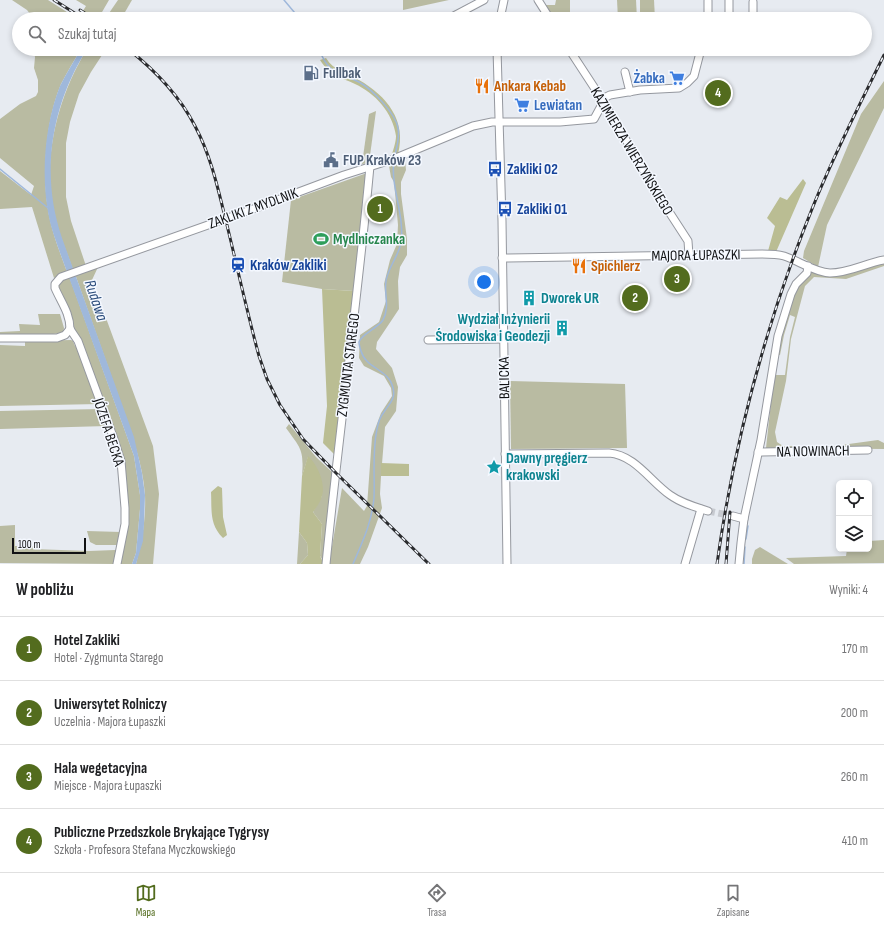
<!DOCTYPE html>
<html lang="pl">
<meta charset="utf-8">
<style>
:root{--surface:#fff;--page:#f6f6f6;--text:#202124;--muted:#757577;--line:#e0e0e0;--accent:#536c1e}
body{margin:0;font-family:"Sofia Sans Condensed",sans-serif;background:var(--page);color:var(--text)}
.controls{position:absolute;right:12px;bottom:12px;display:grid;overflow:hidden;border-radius:6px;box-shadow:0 2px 6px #0003}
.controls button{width:36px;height:36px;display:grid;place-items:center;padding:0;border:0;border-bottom:1px solid var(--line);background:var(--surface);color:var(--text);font:20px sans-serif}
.scale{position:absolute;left:12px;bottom:10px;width:74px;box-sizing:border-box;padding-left:4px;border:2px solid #111214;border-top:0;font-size:11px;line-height:14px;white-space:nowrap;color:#111214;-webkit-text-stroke:3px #f4f8ff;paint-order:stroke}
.you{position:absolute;left:484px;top:282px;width:14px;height:14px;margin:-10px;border:3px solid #fff;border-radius:50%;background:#1a73e8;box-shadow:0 0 0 6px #1a73e833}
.badge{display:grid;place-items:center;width:26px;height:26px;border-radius:50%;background:var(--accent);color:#fff;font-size:13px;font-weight:700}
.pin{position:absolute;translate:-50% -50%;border:2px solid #fff;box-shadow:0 1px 4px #0006}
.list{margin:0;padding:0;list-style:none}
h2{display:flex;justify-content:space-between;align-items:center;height:52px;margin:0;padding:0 16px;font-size:17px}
h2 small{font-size:13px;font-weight:400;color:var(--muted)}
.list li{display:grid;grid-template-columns:26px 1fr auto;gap:12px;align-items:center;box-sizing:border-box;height:64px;padding:0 16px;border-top:1px solid var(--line)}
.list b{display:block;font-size:15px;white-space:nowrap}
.list p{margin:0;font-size:13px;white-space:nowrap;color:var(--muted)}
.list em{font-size:13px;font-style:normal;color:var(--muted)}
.icon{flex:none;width:22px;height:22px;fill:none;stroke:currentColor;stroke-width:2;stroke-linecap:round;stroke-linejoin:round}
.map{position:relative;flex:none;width:884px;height:564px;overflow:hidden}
.search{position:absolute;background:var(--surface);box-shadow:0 2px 6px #0003;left:12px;right:12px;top:12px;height:44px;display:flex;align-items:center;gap:10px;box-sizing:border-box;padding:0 14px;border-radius:22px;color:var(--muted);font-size:15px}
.sheet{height:308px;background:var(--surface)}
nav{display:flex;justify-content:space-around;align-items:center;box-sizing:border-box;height:56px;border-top:1px solid var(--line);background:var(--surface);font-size:11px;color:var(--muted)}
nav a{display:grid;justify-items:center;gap:2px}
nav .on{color:var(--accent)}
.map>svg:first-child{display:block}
.green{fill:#b9bba2}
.forest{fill:#babd93}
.water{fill:#9fb8db}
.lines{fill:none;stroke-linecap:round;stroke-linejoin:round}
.stream{stroke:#9fb8db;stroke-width:1.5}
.minor-tunnel{stroke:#c7cad0;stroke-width:7;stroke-dasharray:7 3.5;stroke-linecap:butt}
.minor-casing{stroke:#95989f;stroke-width:9}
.minor{stroke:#fff;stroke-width:7}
.rail-casing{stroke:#2a2b2e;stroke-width:3}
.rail{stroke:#f4f8ff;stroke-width:1.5;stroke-dasharray:4.5;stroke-linecap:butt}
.labels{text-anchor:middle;stroke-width:3;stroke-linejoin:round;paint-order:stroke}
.service-label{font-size:15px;font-weight:bold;fill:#4e5e75;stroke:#f4f8ff;text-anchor:start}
.shop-label{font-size:15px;font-weight:bold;fill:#366cbe;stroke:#f4f8ff;text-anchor:end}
.food-label{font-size:15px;font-weight:bold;fill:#c56008;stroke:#f4f8ff;text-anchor:start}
.street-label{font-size:15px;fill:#111214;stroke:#f4f8ff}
.transit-label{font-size:15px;font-weight:bold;fill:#164399;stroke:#f4f8ff;text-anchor:start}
.leisure-label{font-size:15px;font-weight:bold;fill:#27864d;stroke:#f4f8ff;text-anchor:start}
.culture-label{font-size:15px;font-weight:bold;fill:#0d838f;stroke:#f4f8ff;text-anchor:start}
.water-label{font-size:16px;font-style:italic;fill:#2b4c7b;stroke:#f4f8ff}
</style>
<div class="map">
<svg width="884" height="564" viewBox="0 0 884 564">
<rect width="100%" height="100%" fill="#e7ebf1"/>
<g class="green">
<path d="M 12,0 L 48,0 L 78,19 L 34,19 L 27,10 Z"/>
<path d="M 76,0 L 109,0 L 98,19 L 78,19 L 86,6 Z"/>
<path d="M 118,0 L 132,0 L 121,19 L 105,19 Z"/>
<path d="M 403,0 L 449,0 L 403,10 Z"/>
<path d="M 556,0 L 570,0 L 570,19 L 553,19 L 544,5 L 555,5 Z"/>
<path d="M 617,0 L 636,0 L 637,19 L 618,19 Z"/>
<path d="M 640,0 L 654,0 L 655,19 L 640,19 Z"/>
<path d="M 33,49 L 81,49 C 74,61 67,72 61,84 C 45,121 41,181 50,220 C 54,238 61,255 67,272 L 54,278 L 32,207 L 0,209 L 0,171 L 31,195 L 34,186 L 0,158 L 0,119 L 20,104 L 36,96 L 38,92 L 38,80 L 34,68 L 35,57 Z"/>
<path d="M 87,49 L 106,49 L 91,72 L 79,94 L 70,122 L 66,143 L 66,197 L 71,221 L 86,266 L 73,270 C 67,252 59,234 54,216 C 42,159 57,98 87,49 Z"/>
<path d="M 884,81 L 884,108 L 827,225 L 818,267 L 803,258 L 804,251 L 861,114 Z"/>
<path d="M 376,111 L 369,163 L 362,164 L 369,114 Z"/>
<path d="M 405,160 L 406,170 L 401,182 L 401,194 L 407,239 L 407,255 L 400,267 L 398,281 L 399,309 L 377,342 L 376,349 L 392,368 L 398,387 L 396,411 L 385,427 L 381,476 L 380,494 L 382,508 L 368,547 L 360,564 L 329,564 L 342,488 L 364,511 L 367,506 L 372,437 L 381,413 L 392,396 L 391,388 L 384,376 L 364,366 L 359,358 L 360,335 L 379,322 L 386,301 L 384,284 L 390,260 L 397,244 L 398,225 L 394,182 L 391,177 L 389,166 Z"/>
<path d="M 367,173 L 354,291 L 322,289 L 282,282 L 291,200 Z"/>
<path d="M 884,262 L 884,266 L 846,279 L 814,277 L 805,286 L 791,339 L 786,381 L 775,432 L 777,442 L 783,446 L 834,446 L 878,440 L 884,443 L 884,449 L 766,448 L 774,375 L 785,375 L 790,337 L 795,317 L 790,315 L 784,335 L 780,355 L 776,354 L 791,297 L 805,277 L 814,271 L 826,275 Z"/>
<path d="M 98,267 L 92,280 L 153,446 L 159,494 L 153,564 L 136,564 C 142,541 146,519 145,495 C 143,463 131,434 121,404 C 106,360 90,317 75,274 Z"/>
<path d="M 69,276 L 134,456 L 140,495 L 140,509 L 136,553 L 132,564 L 118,564 L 122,548 L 122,466 L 78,338 L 59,288 L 59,281 Z"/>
<path d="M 38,314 L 60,314 L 64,328 L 63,333 L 43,335 L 0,336 L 0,332 L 20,331 L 19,324 L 40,325 Z"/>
<path d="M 71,340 L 73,341 L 75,346 L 77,347 L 99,404 L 0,406 L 0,345 L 25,346 L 25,341 Z"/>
<path d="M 510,381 L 625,384 L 627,448 L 511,449 Z"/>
<path d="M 101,409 L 107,426 L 0,429 L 0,411 Z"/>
<path d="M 289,424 L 316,457 L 333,473 L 324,562 L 320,556 L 322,524 L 313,512 L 322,496 L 308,457 L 302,476 C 304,449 301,449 286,428 Z"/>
<path d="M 15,525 L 15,546 L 33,546 L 33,549 L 89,551 L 115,550 L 117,552 L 114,564 L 0,563 L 0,526 Z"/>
<path d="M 87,531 L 121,532 L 120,541 L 117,545 L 96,545 L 90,542 Z"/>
<path d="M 299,532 L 307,543 L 308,555 L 300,564 L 297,564 Z"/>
<path d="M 884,540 L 884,563 L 794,564 L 786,558 L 846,556 L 847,549 L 869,549 L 869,541 Z"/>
<path d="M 760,547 L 788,564 L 752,564 L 752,559 L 755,550 Z"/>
</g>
<g class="forest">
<path d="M 326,58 C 334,71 347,73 359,80 C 387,96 407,121 398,154 L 391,157 C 393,151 396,142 396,136 C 393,113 375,93 355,84 C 338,76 331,77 320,60 Z"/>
<path d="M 803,179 L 806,183 L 776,252 L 768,251 L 775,226 L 767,218 L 780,197 L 787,200 Z"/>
<path d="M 322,289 L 354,291 L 334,454 L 323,443 L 327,406 Z"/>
<path d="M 308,456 C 317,464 326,483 322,496 C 321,501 316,508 313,512 L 322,524 L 320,556 L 324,564 L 300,564 L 308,555 L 307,543 L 299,532 L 302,476 Z"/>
<path d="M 381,463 L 409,464 L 409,476 L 381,476 Z"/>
<path d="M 218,486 L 222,488 L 223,517 L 227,535 L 223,538 C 209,524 212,510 211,492 Z"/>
</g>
<path class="water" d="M 81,49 L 87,49 C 51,106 40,174 62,238 L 134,437 L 142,473 L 145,495 L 144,524 L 143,541 L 136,564 L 132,564 L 136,553 L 140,509 L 140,495 L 134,456 L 59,250 C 55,238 50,225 48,212 C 41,173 45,123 60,86 C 66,74 74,61 81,49 Z"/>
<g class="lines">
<g class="stream">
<path d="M 284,0 L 300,19"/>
<path d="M 319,49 C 329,75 337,71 359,82 C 372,89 396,114 398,128 C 400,137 397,146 395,155"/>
<path d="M 0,169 L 48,208"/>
<path d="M 746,539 L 748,526"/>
<path d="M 353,564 C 362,543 372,522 374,498 C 375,475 372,452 377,429 C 378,423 380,417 384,412 C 389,404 396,399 393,388 C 389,369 366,369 361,351 C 360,348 359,345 359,342 C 361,334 378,328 383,320 C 390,307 384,294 386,281 C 388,267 399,256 401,242 C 405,216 390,185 394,161"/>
<path d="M 744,564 L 745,547"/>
</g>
<path class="minor-tunnel" d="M 708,511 L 733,516"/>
<g class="minor-casing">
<g id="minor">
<path d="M 538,0 L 550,19"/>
<path d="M 729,0 L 729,19"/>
<path d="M 708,1 L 708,19"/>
<path d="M 753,2 L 753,19"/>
<path d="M 448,19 L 484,0"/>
<path d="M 500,19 L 504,0"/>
<path d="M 724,19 L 780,18"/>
<path d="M 497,49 L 502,221 L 507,564"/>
<path d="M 569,49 L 603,101 L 664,204 L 688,241 L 689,255"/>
<path d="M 625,72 L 630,92"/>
<path d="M 502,258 L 762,254 C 769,254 777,254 784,256 C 799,261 814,272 830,273 C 849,273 866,263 884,260"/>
<path d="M 70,329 C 70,313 61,302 55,288 L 55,284 L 61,277 L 256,208 L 344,175 L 391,160 L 473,126 L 492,122 L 560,122 L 594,119 L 606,97 L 610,95 L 640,90 L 679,88 L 687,83 L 694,76 L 701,49"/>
<path d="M 70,329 L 78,341 L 114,439 L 121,461 L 125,508 L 125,524 L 117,564"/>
<path d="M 0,338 L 57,338 L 65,335 L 70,329"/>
<path d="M 428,340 L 504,339"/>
<path d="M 758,452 L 868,450"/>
<path d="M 505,454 L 609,453 C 635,455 650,481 670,495 C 681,503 695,507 708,511"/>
<path d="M 733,516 L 744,519"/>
<path d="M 326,564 C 339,431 358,299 370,166"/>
<path d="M 685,564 L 701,509"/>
<path d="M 739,564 L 741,543 L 744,519 L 761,440 L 778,336 L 791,294 L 796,284 L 807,273 L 808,266"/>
</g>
</g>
<use href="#minor" class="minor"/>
<g class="rail-casing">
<g id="rail">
<path d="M 54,0 L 84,19"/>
<path d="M 80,10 L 94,19"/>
<path d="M 128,49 C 156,71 179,95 195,126 C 211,156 218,189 226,221 C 237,266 247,312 259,356 L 267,379 L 280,405 L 303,439 L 336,473 L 429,564"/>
<path d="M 717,564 C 734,442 766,323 812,209 C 833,156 859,106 884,55"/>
<path d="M 726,564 L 730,512"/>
</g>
</g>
<use href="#rail" class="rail"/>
</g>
<defs>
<g id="fuel-bare" transform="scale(1.2)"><path d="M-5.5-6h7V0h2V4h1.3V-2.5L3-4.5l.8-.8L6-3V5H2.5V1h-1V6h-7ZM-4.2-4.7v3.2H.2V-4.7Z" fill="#5c6f8a" stroke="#f4f8ff" stroke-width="2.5" paint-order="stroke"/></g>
<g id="supermarket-bare" transform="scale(1.2)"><path d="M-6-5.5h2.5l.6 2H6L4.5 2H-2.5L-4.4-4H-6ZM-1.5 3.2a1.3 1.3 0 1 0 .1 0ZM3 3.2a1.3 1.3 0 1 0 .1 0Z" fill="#3f7fe0" stroke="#f4f8ff" stroke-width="2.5" paint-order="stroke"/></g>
<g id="restaurant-bare" transform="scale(1.2)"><path d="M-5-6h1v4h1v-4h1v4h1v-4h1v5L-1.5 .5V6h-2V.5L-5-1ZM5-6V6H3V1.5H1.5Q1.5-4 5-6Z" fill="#e8710a" stroke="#f4f8ff" stroke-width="2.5" paint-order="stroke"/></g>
<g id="civic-bare" transform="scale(1.2)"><path d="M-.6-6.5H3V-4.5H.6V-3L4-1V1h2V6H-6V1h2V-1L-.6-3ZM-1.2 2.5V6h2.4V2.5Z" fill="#5c6f8a" stroke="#f4f8ff" stroke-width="2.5" paint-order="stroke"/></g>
<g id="bus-bare" transform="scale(1.2)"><path d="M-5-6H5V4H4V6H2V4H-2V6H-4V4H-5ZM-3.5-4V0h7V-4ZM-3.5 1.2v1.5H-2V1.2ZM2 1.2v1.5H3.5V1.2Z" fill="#1a4fb4" stroke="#f4f8ff" stroke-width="2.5" paint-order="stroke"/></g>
<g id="stadium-bare" transform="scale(1.2)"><path d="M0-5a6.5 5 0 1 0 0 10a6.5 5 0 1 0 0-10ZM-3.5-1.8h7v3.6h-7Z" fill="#2e9e5b" stroke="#f4f8ff" stroke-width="2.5" paint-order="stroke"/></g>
<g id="station-bare" transform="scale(1.2)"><path d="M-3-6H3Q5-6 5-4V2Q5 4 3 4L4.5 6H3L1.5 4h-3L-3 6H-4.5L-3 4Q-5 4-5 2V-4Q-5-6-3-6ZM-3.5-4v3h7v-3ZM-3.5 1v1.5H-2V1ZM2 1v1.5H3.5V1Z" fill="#1a4fb4" stroke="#f4f8ff" stroke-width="2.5" paint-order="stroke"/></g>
<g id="building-bare" transform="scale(1.2)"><path d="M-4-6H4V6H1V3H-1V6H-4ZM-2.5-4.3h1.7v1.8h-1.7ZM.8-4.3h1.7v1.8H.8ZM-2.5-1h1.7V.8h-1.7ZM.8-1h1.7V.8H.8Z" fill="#0f9aa8" stroke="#f4f8ff" stroke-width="2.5" paint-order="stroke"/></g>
<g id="sight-bare" transform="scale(1.2)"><path d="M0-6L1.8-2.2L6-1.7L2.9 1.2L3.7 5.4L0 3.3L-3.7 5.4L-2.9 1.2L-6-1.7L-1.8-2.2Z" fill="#0f9aa8" stroke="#f4f8ff" stroke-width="2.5" paint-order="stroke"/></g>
</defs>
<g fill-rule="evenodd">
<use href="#fuel-bare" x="311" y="73"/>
<use href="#supermarket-bare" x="677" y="78"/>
<use href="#restaurant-bare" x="482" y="86"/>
<use href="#supermarket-bare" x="522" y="105"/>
<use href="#civic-bare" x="331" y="160"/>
<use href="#bus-bare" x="495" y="169"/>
<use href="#bus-bare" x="505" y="209"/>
<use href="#stadium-bare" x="321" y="239"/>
<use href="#station-bare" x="238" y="265"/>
<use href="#restaurant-bare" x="579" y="266"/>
<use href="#building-bare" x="529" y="298"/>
<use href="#building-bare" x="562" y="328"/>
<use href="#sight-bare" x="494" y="467"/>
</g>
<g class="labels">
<g class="service-label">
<text x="323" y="78">Fullbak</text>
<text x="343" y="165">FUP Kraków 23</text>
</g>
<g class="shop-label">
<text x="665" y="83">Żabka</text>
<text x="534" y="110" text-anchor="start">Lewiatan</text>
</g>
<g class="food-label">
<text x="494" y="91">Ankara Kebab</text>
<text x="591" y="271">Spichlerz</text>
</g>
<g class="street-label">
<text transform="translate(632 151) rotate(59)" y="5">KAZIMIERZA WIERZYŃSKIEGO</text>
<text transform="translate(253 208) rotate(-20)" y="5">ZAKLIKI Z MYDLNIK</text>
<text transform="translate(696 255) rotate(-1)" y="5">MAJORA ŁUPASZKI</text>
<text transform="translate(348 365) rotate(-83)" y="5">ZYGMUNTA STAREGO</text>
<text transform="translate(504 378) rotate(-91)" y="5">BALICKA</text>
<text transform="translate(109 432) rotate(72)" y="5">JÓZEFA BECKA</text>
<text transform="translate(813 451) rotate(-1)" y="5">NA NOWINACH</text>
</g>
<g class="transit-label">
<text x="507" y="174">Zakliki 02</text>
<text x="517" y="214">Zakliki 01</text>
<text x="250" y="270">Kraków Zakliki</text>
</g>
<g class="leisure-label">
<text x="333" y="244">Mydlniczanka</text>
</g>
<g class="culture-label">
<text x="541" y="303">Dworek UR</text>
<text x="550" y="324" text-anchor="end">Wydział Inżynierii<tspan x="550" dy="17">Środowiska i Geodezji</tspan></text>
<text x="506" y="463">Dawny pręgierz<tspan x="506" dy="17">krakowski</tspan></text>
</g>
<g class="water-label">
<text transform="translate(97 300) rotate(71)" y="6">Rudawa</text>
</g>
</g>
</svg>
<div class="controls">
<button><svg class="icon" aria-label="locate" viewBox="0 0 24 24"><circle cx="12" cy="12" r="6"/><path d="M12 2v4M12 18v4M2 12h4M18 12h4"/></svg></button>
<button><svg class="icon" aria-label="layers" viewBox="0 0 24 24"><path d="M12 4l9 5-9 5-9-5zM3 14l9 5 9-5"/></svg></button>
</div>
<div class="scale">100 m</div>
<div class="you"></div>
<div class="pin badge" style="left:380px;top:209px">1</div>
<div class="pin badge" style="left:635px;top:298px">2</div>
<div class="pin badge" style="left:677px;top:279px">3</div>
<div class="pin badge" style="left:718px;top:93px">4</div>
<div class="search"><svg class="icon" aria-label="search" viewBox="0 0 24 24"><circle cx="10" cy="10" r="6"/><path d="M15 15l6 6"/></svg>Szukaj tutaj</div>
</div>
<section class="sheet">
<h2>W pobliżu<small>Wyniki: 4</small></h2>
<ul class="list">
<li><span class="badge">1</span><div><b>Hotel Zakliki</b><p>Hotel · Zygmunta Starego</p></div><em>170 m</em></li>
<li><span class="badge">2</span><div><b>Uniwersytet Rolniczy</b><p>Uczelnia · Majora Łupaszki</p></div><em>200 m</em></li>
<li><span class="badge">3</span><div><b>Hala wegetacyjna</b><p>Miejsce · Majora Łupaszki</p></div><em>260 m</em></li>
<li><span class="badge">4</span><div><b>Publiczne Przedszkole Brykające Tygrysy</b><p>Szkoła · Profesora Stefana Myczkowskiego</p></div><em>410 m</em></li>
</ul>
</section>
<nav>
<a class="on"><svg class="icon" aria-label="map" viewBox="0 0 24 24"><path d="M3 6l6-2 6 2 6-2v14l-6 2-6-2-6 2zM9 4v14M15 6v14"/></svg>Mapa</a>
<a><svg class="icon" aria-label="directions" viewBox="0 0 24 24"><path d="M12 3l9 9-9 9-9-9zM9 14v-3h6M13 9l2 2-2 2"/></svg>Trasa</a>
<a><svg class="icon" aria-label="saved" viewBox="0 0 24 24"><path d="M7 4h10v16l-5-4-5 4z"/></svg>Zapisane</a>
</nav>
